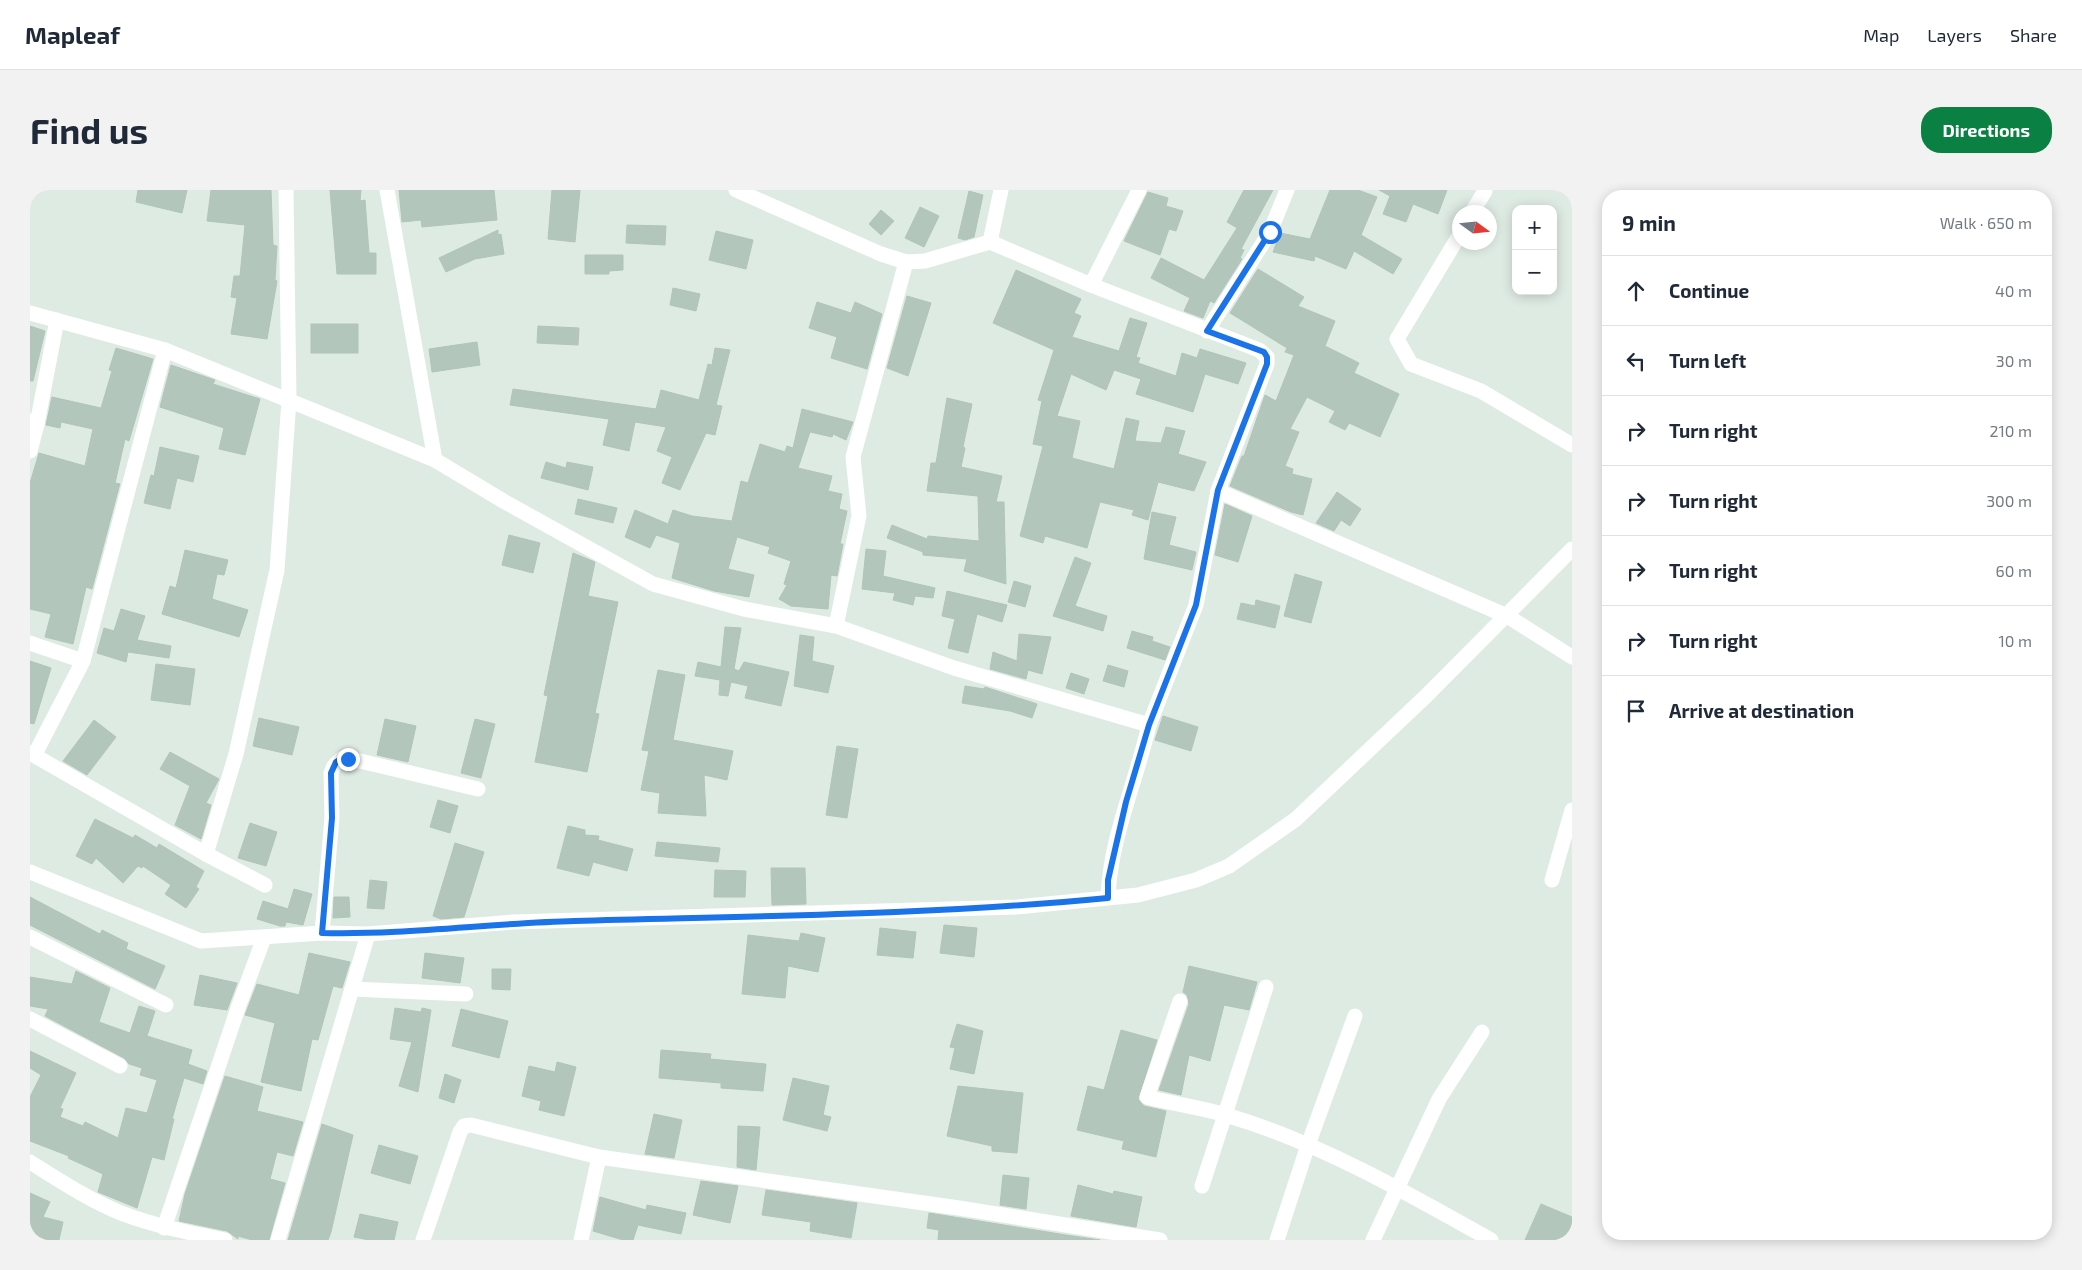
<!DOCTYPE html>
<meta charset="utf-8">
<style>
:root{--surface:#fff;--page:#f2f2f3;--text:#1f2937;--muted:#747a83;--line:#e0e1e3;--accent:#0b8043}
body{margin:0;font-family:"Exo 2",sans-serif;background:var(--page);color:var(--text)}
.controls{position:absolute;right:15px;top:15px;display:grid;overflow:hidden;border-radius:10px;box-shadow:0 2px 12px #0003}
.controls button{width:45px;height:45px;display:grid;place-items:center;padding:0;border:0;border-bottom:1px solid var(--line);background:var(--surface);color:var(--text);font:25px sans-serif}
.compass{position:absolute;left:1422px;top:15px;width:45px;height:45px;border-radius:50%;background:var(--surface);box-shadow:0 2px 12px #0003;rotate:105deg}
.stop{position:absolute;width:15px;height:15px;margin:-11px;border:4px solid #1a73e8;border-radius:50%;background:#fff}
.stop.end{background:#1a73e8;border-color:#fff;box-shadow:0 1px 5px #0008}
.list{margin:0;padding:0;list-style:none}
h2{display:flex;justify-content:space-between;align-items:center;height:65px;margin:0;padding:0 20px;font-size:21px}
h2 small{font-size:16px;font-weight:400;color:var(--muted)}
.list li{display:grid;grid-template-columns:32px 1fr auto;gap:15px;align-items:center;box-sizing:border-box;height:70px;padding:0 20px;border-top:1px solid var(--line)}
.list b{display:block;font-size:19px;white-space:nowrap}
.list em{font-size:16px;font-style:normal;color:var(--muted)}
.icon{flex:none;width:28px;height:28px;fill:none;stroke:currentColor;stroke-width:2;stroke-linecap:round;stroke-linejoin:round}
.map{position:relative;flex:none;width:1542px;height:1050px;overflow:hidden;border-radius:20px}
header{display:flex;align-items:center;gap:30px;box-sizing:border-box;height:70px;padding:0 25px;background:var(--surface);border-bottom:1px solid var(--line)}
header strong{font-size:24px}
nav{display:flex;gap:28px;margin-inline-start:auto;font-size:18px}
.intro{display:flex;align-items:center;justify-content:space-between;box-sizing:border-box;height:120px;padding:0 30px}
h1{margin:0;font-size:35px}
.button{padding:12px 22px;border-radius:20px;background:var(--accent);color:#fff;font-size:18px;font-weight:700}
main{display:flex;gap:30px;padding:0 30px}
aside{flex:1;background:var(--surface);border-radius:20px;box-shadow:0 2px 12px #0003}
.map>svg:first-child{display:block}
.building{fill:#b3c6bb;stroke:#b0c5b8}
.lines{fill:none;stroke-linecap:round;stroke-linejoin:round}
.minor{stroke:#fff;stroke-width:15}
.route{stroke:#1a73e8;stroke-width:6}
</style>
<header>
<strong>Mapleaf</strong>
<nav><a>Map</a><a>Layers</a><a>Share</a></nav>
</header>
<div class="intro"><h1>Find us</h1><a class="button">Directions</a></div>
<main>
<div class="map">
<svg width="1542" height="1050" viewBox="0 0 1542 1050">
<rect width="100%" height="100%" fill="#deebe3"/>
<g class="building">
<path d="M 108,0 L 157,0 L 152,23 L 106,12 Z"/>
<path d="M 181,0 L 241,0 L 243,55 L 247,56 L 245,90 L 247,91 L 237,149 L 201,144 L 207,108 L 201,107 L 204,86 L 210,86 L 215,35 L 177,31 Z"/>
<path d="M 300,0 L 331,0 L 330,11 L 335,10 L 339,63 L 346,63 L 346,84 L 307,84 Z"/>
<path d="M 369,0 L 464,0 L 467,30 L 392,37 L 391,30 L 372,32 Z"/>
<path d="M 522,0 L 550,0 L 545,52 L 518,49 Z"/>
<path d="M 1214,0 L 1243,0 L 1211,59 L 1214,60 L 1210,68 L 1212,69 L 1184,113 L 1180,111 L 1173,128 L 1154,121 L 1160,108 L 1121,88 L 1131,68 L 1174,90 L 1207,38 L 1197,32 Z"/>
<path d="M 1300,0 L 1328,0 L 1347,7 L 1331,45 L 1372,69 L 1363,84 L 1324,61 L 1316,79 L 1285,66 L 1284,71 L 1243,62 L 1250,43 L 1280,49 Z"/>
<path d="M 1349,0 L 1417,0 L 1408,24 L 1383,14 L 1376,32 L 1353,24 L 1360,6 Z"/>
<path d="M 939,1 L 953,5 L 944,47 L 935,50 L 928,48 Z"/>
<path d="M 1118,2 L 1138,8 L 1136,16 L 1153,21 L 1146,41 L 1139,39 L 1130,65 L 1094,51 Z"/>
<path d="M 890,17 L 909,26 L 894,57 L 875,48 Z"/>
<path d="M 851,20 L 864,31 L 851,45 L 839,34 Z"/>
<path d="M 597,35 L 636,36 L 635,55 L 596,53 Z"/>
<path d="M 468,40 L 468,45 L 471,44 L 474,64 L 445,69 L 416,82 L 409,68 Z"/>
<path d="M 686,41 L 723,50 L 716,79 L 679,70 Z"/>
<path d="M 555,65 L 593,65 L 593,80 L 579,81 L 579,84 L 555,84 Z"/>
<path d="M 1228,79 L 1274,107 L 1268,116 L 1305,131 L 1295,156 L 1329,173 L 1324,183 L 1369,204 L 1350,247 L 1319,233 L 1315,240 L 1299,232 L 1305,221 L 1277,207 L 1260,239 L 1269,242 L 1255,276 L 1263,279 L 1262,284 L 1282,289 L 1273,325 L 1261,322 L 1200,296 L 1212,266 L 1214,266 L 1235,205 L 1246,211 L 1264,165 L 1255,162 L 1257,158 L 1200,123 Z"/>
<path d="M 986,80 L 1051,109 L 1044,123 L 1051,126 L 1042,147 L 1089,161 L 1100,128 L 1117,133 L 1106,167 L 1110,168 L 1108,173 L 1146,186 L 1152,163 L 1167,168 L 1170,159 L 1216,173 L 1208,194 L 1175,184 L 1163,222 L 1106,204 L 1111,189 L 1084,180 L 1076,200 L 1041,184 L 1027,226 L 1050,231 L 1042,268 L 1084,279 L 1096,228 L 1109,231 L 1105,251 L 1131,253 L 1136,237 L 1155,241 L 1148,264 L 1176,272 L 1164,301 L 1128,292 L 1118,330 L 1102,325 L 1104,320 L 1070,312 L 1057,358 L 1015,346 L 1013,353 L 990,346 L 1013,256 L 1003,254 L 1012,211 L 1008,210 L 1024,160 L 963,133 Z"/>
<path d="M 643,98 L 670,104 L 666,121 L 640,115 Z"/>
<path d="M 877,106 L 901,113 L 878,186 L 857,178 Z"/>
<path d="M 787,112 L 821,123 L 825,112 L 852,124 L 837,179 L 801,168 L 807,147 L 779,138 Z"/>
<rect x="281" y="134" width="47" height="29"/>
<path d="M 0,136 L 15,141 L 3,191 L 0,191 Z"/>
<path d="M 508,136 L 549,138 L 548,155 L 507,153 Z"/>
<path d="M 447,152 L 450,175 L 402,182 L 399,159 Z"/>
<path d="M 86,158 L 123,169 L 99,251 L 95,249 L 85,293 L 90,294 L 89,297 L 62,399 L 56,397 L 43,454 L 15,447 L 21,424 L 0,419 L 0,293 L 9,263 L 55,276 L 63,239 L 31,232 L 30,238 L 16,235 L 22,207 L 71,218 L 82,181 L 79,180 Z"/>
<path d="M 685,158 L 700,160 L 686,215 L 692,216 L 685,245 L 676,243 L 650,300 L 632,293 L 642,267 L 627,261 L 636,237 L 605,232 L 599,261 L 573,255 L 579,229 L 480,215 L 483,199 L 626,219 L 631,200 L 669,210 L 678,174 L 682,175 Z"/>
<path d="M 141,175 L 185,190 L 183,194 L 230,209 L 215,265 L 189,259 L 194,238 L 130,217 Z"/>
<path d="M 917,208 L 942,214 L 933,257 L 935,258 L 931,277 L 972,286 L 966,312 L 974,312 L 976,394 L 934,381 L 937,369 L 893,365 L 893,362 L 857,348 L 862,335 L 897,349 L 898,346 L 949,351 L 948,306 L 897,301 L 901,273 L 906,273 Z"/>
<path d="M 772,219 L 823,232 L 816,250 L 803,244 L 802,247 L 780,242 L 768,278 L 802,286 L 798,301 L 812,304 L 809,319 L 817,321 L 810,354 L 813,354 L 807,386 L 801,385 L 798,419 L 761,416 L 749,409 L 757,395 L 754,394 L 761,371 L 738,363 L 740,357 L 707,347 L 698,379 L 724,385 L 719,407 L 684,401 L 642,388 L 650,353 L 626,345 L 620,358 L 595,347 L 605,320 L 638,334 L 643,320 L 662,326 L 702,331 L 711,291 L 718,293 L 730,254 L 755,262 L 757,256 L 763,258 Z"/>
<path d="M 130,257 L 169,266 L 163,292 L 147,288 L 140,319 L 114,313 L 121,285 L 124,286 Z"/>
<path d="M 516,272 L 536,278 L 537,272 L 563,277 L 558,300 L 511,288 Z"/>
<path d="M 1307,302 L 1331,319 L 1320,336 L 1311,330 L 1304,341 L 1286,333 Z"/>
<path d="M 548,309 L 587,318 L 583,333 L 545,324 Z"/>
<path d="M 1195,314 L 1222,326 L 1208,372 L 1185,365 Z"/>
<path d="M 1122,322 L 1146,327 L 1139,355 L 1166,362 L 1162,380 L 1114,369 Z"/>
<path d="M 479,345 L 510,353 L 503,383 L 472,375 Z"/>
<path d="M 836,359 L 856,361 L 853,386 L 905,398 L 903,408 L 885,406 L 883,415 L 863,410 L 865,403 L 832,399 Z"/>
<path d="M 155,360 L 198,370 L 194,385 L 187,384 L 182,409 L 218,420 L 209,447 L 132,424 L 140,396 L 146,398 Z"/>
<path d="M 543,363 L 565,372 L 558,406 L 588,412 L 565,523 L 569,524 L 557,582 L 505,572 L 518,506 L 514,505 Z"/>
<path d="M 1045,367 L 1061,373 L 1045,416 L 1077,426 L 1073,441 L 1023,426 Z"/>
<path d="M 1265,384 L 1292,392 L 1281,433 L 1254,426 Z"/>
<path d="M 984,391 L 1001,396 L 995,417 L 978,412 Z"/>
<path d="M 917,401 L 977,415 L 972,432 L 947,424 L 938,463 L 918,458 L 925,429 L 912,426 Z"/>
<path d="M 1226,410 L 1250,416 L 1245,438 L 1207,429 L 1211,413 L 1225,416 Z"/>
<path d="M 91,419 L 115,426 L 107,450 L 141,456 L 139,468 L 98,462 L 96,472 L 67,463 L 74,438 L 84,441 Z"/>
<path d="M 695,437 L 711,438 L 704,479 L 709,481 L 714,472 L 759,482 L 751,516 L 715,508 L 718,496 L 701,492 L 698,506 L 689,505 L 690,490 L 665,486 L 668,472 L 691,477 Z"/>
<path d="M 1102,441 L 1123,447 L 1122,451 L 1140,457 L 1135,470 L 1097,458 Z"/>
<path d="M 989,444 L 1021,447 L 1012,484 L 998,480 L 996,489 L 960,479 L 963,462 L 987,471 Z"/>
<path d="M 770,445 L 784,447 L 782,471 L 804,476 L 798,503 L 764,496 Z"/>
<path d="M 0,471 L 21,478 L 4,534 L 0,533 Z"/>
<path d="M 126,474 L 165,479 L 160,515 L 121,510 Z"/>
<path d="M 1078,475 L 1098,481 L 1094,497 L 1073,491 Z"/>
<path d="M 628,480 L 655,485 L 643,550 L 703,561 L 697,590 L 674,585 L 676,626 L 628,623 L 630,603 L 611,600 L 619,561 L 612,560 Z"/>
<path d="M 1041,483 L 1059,489 L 1054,504 L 1036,498 Z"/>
<path d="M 935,496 L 954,499 L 955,497 L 1007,514 L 1002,528 L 980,521 L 932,513 Z"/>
<path d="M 1133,526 L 1168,537 L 1161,561 L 1125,550 Z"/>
<path d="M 229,528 L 269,537 L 262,565 L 223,556 Z"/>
<path d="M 355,529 L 386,536 L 378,572 L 347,565 Z"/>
<path d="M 445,529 L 465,534 L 451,588 L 431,583 Z"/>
<path d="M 64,530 L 86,547 L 57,585 L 33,571 Z"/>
<path d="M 807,556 L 828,559 L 817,628 L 796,625 Z"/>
<path d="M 140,562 L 189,589 L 176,613 L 181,615 L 171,649 L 145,635 L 160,596 L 130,579 Z"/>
<path d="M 408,610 L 428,616 L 420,643 L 400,637 Z"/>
<path d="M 65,629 L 103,648 L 105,645 L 127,658 L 129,654 L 174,681 L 166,697 L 169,699 L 156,718 L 135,704 L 141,695 L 113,676 L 112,678 L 108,676 L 93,693 L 66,668 L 62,674 L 46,666 Z"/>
<path d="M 220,633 L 247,642 L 236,676 L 208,668 Z"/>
<path d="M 538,636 L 555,640 L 555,645 L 569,646 L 568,650 L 603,659 L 597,681 L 563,672 L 559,686 L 527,678 Z"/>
<path d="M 627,652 L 690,658 L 688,672 L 625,666 Z"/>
<path d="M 425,653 L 454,662 L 434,727 L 411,729 L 403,726 Z"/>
<path d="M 741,678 L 775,678 L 776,714 L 742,715 Z"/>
<path d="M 685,680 L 716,681 L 715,707 L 684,707 Z"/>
<path d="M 340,690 L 357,692 L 354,719 L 337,718 Z"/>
<path d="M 264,699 L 282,704 L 273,735 L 256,732 L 255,736 L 250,736 L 227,729 L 233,711 L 258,719 Z"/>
<path d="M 0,707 L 70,744 L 72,740 L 98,753 L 96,759 L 135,776 L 125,799 L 0,735 Z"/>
<path d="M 304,707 L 319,707 L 320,727 L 303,728 Z"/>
<path d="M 914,735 L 947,738 L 944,767 L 910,763 Z"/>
<path d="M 850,738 L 886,742 L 883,768 L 847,765 Z"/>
<path d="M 771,743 L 795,748 L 788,782 L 758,776 L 755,808 L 712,804 L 718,745 L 769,751 Z"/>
<path d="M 279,763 L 320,772 L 312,798 L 303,796 L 288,850 L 282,849 L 271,901 L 231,892 L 245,833 L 215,825 L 227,794 L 269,805 Z"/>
<path d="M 395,763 L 434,768 L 430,793 L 392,788 Z"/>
<path d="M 1159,776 L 1227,792 L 1219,820 L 1194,815 L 1180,871 L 1159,865 L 1151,905 L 1129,900 L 1159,814 L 1157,805 L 1153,802 Z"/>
<path d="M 462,779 L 481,779 L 480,800 L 462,799 Z"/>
<path d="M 46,781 L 80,798 L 69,832 L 100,843 L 109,816 L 125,821 L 117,846 L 162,860 L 158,874 L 177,881 L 173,894 L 154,888 L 142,929 L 144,929 L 134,970 L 122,967 L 107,1018 L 68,1002 L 73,984 L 38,968 L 39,966 L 0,951 L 0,907 L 11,885 L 0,878 L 0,861 L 46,883 L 30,918 L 33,919 L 30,927 L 53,936 L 55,932 L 88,948 L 96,918 L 117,923 L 127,890 L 110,885 L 112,878 L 99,874 L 94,868 L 15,826 L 18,819 L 0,816 L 0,787 L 42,794 Z"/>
<path d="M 170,785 L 207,793 L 197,820 L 164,815 Z"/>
<path d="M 365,818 L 391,822 L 392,818 L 401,820 L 388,902 L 369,896 L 382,852 L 360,849 Z"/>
<path d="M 431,819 L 478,831 L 469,868 L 422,856 Z"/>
<path d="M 927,834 L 953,841 L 944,884 L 920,879 L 925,858 L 920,857 Z"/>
<path d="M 1091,840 L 1127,850 L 1108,909 L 1114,916 L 1136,921 L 1126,967 L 1092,959 L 1094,951 L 1047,940 L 1058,896 L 1074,900 Z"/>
<path d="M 631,860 L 681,864 L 680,869 L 736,874 L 733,901 L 691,898 L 691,893 L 629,888 Z"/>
<path d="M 527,872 L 546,877 L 534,926 L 509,920 L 511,911 L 492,906 L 499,876 L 525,882 Z"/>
<path d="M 415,884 L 431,890 L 424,913 L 409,908 Z"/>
<path d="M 195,886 L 233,897 L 227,921 L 273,932 L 263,966 L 247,962 L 240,989 L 255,993 L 239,1050 L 222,1050 L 208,1046 L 208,1049 L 197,1041 L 149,1031 L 155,1004 Z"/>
<path d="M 763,888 L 799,896 L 793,925 L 801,927 L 797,941 L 753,930 Z"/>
<path d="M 928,896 L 993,903 L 987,963 L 962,961 L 962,956 L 917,946 Z"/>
<path d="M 624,924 L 652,930 L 644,968 L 615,964 Z"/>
<path d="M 292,934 L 323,945 L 301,1042 L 298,1050 L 258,1050 Z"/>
<path d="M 708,936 L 730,937 L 726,980 L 707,977 Z"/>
<path d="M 349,955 L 388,966 L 380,994 L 341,983 Z"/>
<path d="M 973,985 L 999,988 L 996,1019 L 970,1015 Z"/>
<path d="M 671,991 L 708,996 L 700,1033 L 663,1025 Z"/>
<path d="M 1048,995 L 1083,1004 L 1084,1001 L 1112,1007 L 1106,1037 L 1041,1026 Z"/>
<path d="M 736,1000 L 827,1013 L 821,1048 L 780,1041 L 781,1032 L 732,1025 Z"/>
<path d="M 0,1003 L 20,1012 L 13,1027 L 33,1032 L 29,1050 L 0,1050 Z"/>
<path d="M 570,1007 L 616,1020 L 617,1015 L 656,1023 L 651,1044 L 608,1035 L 603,1050 L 593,1050 L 563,1041 Z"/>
<path d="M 1511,1014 L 1542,1027 L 1542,1050 L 1495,1050 Z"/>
<path d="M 899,1023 L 1036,1045 L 1036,1047 L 1036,1045 L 1070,1050 L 908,1050 L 909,1040 L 897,1038 Z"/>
<path d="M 330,1024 L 368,1032 L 364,1050 L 339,1050 L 324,1047 Z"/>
</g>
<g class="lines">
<g class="minor">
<path d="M 357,0 L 405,270"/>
<path d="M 706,0 L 851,64 L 876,72 L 895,71 L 960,52"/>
<path d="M 1442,22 L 1455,1"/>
<path d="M 1430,44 L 1367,149 L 1381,174 L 1451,201 L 1542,255"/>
<path d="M 1061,95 L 1109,0"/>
<path d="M 0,123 L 135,160 L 405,270 L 475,312 L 623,394 L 714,419 L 806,436 L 924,478 L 1119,535 L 1166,415 L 1188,301 L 1237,174 L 1237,167 L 1229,160 L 1061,95 L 960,52 L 971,0"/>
<path d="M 1177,141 L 1240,42 L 1257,0"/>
<path d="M 0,231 L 7,234 L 27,130"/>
<path d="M 0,261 L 7,234"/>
<path d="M 1188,301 L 1477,426 L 1542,467"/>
<path d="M 806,436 L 829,326 L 823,267 L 876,72"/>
<path d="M 0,453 L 53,471 L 135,160"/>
<path d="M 0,563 L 176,664 L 235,695"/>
<path d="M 5,564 L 53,471"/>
<path d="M 176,664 L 206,564 L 247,380 L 259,210 L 256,0"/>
<path d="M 0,682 L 171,751 L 292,743 L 338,744 L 483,732 L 987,717 L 1108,705 L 1166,690 L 1199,676 L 1266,629 L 1396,506 L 1542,359"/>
<path d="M 1522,690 L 1542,620"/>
<path d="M 1078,708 C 1080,648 1106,593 1119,535"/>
<path d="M 292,743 L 302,628 L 301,583 L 304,576 L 311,569 L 330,571 L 448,599"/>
<path d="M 0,747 L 136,815"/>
<path d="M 322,799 L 436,804"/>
<path d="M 1150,811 L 1117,907 C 1143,914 1170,917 1196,925 C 1290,953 1376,1002 1461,1050"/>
<path d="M 0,829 L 90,876"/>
<path d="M 0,972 C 29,990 59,1010 91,1023 C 125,1036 160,1043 195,1050"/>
<path d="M 1172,996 L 1236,797"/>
<path d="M 134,1038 L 209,815 L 234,748"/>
<path d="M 248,1050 L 338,744"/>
<path d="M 393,1050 L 430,942 L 434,936 L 441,935 L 569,967 L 929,1018 L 1130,1050"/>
<path d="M 551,1050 L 569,967"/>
<path d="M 1247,1050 L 1278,955 L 1325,826"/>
<path d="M 1343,1050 L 1409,909 L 1452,842"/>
</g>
</g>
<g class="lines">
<path class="route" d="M 318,569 L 311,569 L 306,572 L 301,583 L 302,628 L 292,743 C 377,745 461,733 545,731 C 722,726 901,725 1078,708 L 1078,690 L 1096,612 L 1119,535 L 1166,415 L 1188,300 L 1237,174 L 1237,167 L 1234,162 L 1177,141 L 1240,42"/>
</g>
</svg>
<div class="controls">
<button>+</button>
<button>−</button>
</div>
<svg class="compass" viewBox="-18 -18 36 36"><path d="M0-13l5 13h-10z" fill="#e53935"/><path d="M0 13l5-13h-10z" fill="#747a83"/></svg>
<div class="stop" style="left:1240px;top:42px"></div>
<div class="stop end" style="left:318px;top:569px"></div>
</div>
<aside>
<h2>9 min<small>Walk · 650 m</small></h2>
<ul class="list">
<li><svg class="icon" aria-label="ahead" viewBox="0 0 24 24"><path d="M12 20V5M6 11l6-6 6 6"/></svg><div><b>Continue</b></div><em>40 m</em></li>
<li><svg class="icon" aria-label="left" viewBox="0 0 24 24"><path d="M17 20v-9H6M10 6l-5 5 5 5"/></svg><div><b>Turn left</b></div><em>30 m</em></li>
<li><svg class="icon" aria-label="right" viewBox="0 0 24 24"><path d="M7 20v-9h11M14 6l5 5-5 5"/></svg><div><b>Turn right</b></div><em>210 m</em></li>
<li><svg class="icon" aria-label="right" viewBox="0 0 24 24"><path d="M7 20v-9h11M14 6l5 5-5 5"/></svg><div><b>Turn right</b></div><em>300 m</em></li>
<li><svg class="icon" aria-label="right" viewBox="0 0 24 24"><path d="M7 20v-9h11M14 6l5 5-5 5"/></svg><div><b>Turn right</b></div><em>60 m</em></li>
<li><svg class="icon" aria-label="right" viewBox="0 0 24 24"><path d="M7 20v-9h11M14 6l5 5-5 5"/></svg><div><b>Turn right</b></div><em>10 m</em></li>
<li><svg class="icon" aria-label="arrive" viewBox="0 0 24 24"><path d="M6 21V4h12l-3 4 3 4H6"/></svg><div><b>Arrive at destination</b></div></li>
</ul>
</aside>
</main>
